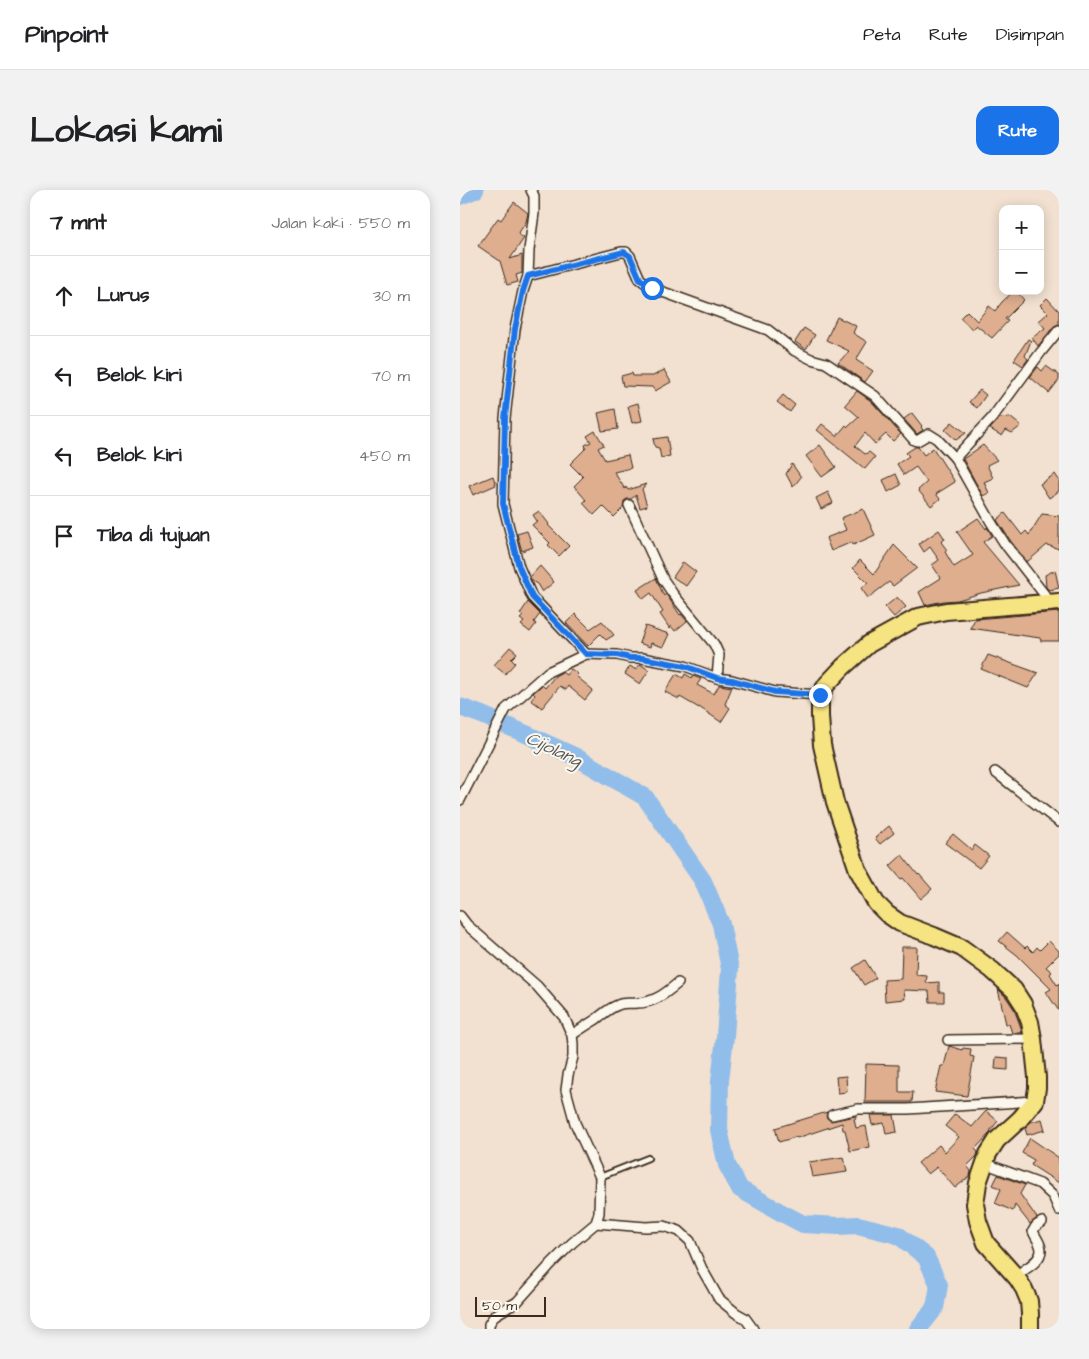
<!DOCTYPE html>
<html lang="id">
<meta charset="utf-8">
<style>
:root{--surface:#fff;--page:#f2f2f2;--text:#202124;--muted:#757577;--line:#e0e0e0;--accent:#1a73e8}
body{margin:0;font-family:"Architects Daughter",sans-serif;background:var(--page);color:var(--text)}
.controls{position:absolute;right:15px;top:15px;display:grid;overflow:hidden;border-radius:10px;box-shadow:0 2px 12px #0003}
.controls button{width:45px;height:45px;display:grid;place-items:center;padding:0;border:0;border-bottom:1px solid var(--line);background:var(--surface);color:var(--text);font:25px sans-serif}
.scale{position:absolute;left:15px;bottom:12px;width:71px;box-sizing:border-box;padding-left:5px;border:2px solid #3b2a1e;border-top:0;font-size:14px;line-height:18px;white-space:nowrap;color:#3b2a1e;-webkit-text-stroke:4px #fbf7ec;paint-order:stroke}
.stop{position:absolute;width:15px;height:15px;margin:-11px;border:4px solid #1a73e8;border-radius:50%;background:#fff}
.stop.end{background:#1a73e8;border-color:#fff;box-shadow:0 1px 5px #0008}
.list{margin:0;padding:0;list-style:none}
h2{display:flex;justify-content:space-between;align-items:center;height:65px;margin:0;padding:0 20px;font-size:21px}
h2 small{font-size:16px;font-weight:400;color:var(--muted)}
.list li{display:grid;grid-template-columns:32px 1fr auto;gap:15px;align-items:center;box-sizing:border-box;height:80px;padding:0 20px;border-top:1px solid var(--line)}
.list b{display:block;font-size:19px;white-space:nowrap}
.list em{font-size:16px;font-style:normal;color:var(--muted)}
.icon{flex:none;width:28px;height:28px;fill:none;stroke:currentColor;stroke-width:2;stroke-linecap:round;stroke-linejoin:round}
.map{position:relative;flex:none;width:599px;height:1139px;overflow:hidden;border-radius:15px}
header{display:flex;align-items:center;gap:30px;box-sizing:border-box;height:70px;padding:0 25px;background:var(--surface);border-bottom:1px solid var(--line)}
header strong{font-size:24px}
nav{display:flex;gap:28px;margin-inline-start:auto;font-size:18px}
.intro{display:flex;align-items:center;justify-content:space-between;box-sizing:border-box;height:120px;padding:0 30px}
h1{margin:0;font-size:35px}
.button{padding:12px 22px;border-radius:15px;background:var(--accent);color:#fff;font-size:18px;font-weight:700}
main{display:flex;gap:30px;padding:0 30px}
aside{flex:1;background:var(--surface);border-radius:15px;box-shadow:0 2px 12px #0003}
.map>svg:first-child{display:block}
.lines{fill:none;stroke-linecap:round;stroke-linejoin:round}
.river{stroke:#91bdea;stroke-width:18}
.building{fill:#deae8f;stroke:#3b2a1e}
.lane-casing{stroke:#3b2a1e;stroke-width:8}
.street-casing{stroke:#3b2a1e;stroke-width:12}
.highway-casing{stroke:#3b2a1e;stroke-width:20}
.lane{stroke:#fbf7ec;stroke-width:4.5}
.street{stroke:#fbf7ec;stroke-width:9}
.highway{stroke:#f6e381;stroke-width:16}
.route{stroke:#1a73e8;stroke-width:6}
.labels{text-anchor:middle;stroke-width:4;stroke-linejoin:round;paint-order:stroke}
.water-label{font-size:18px;font-style:italic;fill:#55565b;stroke:#fbf7ec}
</style>
<header>
<strong>Pinpoint</strong>
<nav><a>Peta</a><a>Rute</a><a>Disimpan</a></nav>
</header>
<div class="intro"><h1>Lokasi kami</h1><a class="button">Rute</a></div>
<main>
<aside>
<h2>7 mnt<small>Jalan kaki · 550 m</small></h2>
<ul class="list">
<li><svg class="icon" aria-label="ahead" viewBox="0 0 24 24"><path d="M12 20V5M6 11l6-6 6 6"/></svg><div><b>Lurus</b></div><em>30 m</em></li>
<li><svg class="icon" aria-label="left" viewBox="0 0 24 24"><path d="M17 20v-9H6M10 6l-5 5 5 5"/></svg><div><b>Belok kiri</b></div><em>70 m</em></li>
<li><svg class="icon" aria-label="left" viewBox="0 0 24 24"><path d="M17 20v-9H6M10 6l-5 5 5 5"/></svg><div><b>Belok kiri</b></div><em>450 m</em></li>
<li><svg class="icon" aria-label="arrive" viewBox="0 0 24 24"><path d="M6 21V4h12l-3 4 3 4H6"/></svg><div><b>Tiba di tujuan</b></div></li>
</ul>
</aside>
<div class="map">
<svg width="599" height="1139" viewBox="0 0 599 1139">
<rect width="100%" height="100%" fill="#f2e1d0"/>
<filter id="ink" filterUnits="userSpaceOnUse"><feTurbulence type="fractalNoise" baseFrequency=".02" numOctaves="2"/><feDisplacementMap in="SourceGraphic" scale="10" xChannelSelector="R" yChannelSelector="G"/><feConvolveMatrix kernelMatrix="1 2 1 2 8 2 1 2 1" color-interpolation-filters="sRGB"/></filter>
<g filter="url(#ink)">
<g class="lines">
<g class="river">
<path d="M 0,6 L 15,0"/>
<path d="M 0,517 L 22,525 L 66,544 L 116,567 L 185,607 L 243,691 L 261,734 L 270,779 L 265,846 L 260,891 L 259,940 L 267,975 L 280,999 L 322,1023 L 343,1034 L 378,1036 L 398,1035 L 438,1045 L 466,1067 L 479,1095 L 475,1118 L 458,1139"/>
</g>
</g>
<g class="building">
<path d="M 54,12 L 68,23 L 66,32 L 58,44 L 64,48 L 50,69 L 62,65 L 62,83 L 56,85 L 58,92 L 47,95 L 40,71 L 18,56 L 38,28 L 41,30 Z"/>
<path d="M 554,101 L 556,101 L 564,110 L 545,129 L 548,131 L 532,148 L 516,135 L 512,139 L 500,128 L 507,121 L 517,131 L 529,116 L 535,121 L 542,112 Z"/>
<path d="M 587,108 L 599,121 L 599,134 L 594,136 L 578,156 L 572,148 L 585,138 L 579,131 L 588,123 L 580,115 Z"/>
<path d="M 377,127 L 396,136 L 393,143 L 407,152 L 396,170 L 413,181 L 405,192 L 378,173 L 389,161 L 366,150 Z"/>
<path d="M 344,138 L 355,145 L 346,159 L 335,152 Z"/>
<path d="M 568,149 L 571,151 L 565,166 L 568,169 L 563,176 L 554,170 Z"/>
<path d="M 586,176 L 599,185 L 599,190 L 589,203 L 570,187 L 578,177 L 582,181 Z"/>
<path d="M 204,180 L 211,192 L 195,201 L 192,197 L 163,196 L 161,186 L 172,183 L 173,186 L 193,186 Z"/>
<path d="M 520,200 L 526,205 L 517,218 L 509,212 Z"/>
<path d="M 397,201 L 411,211 L 441,244 L 433,251 L 426,244 L 415,254 L 405,243 L 395,256 L 405,264 L 409,262 L 415,267 L 405,279 L 357,240 L 362,234 L 377,246 L 386,235 L 388,237 L 399,227 L 385,215 Z"/>
<path d="M 323,205 L 335,215 L 330,222 L 317,212 Z"/>
<path d="M 178,213 L 182,231 L 172,233 L 168,216 Z"/>
<path d="M 155,219 L 158,239 L 142,241 L 138,223 Z"/>
<path d="M 452,223 L 462,236 L 461,237 L 463,240 L 457,244 L 444,229 Z"/>
<path d="M 550,227 L 561,236 L 552,243 L 546,240 L 542,246 L 530,239 L 540,228 Z"/>
<path d="M 492,232 L 506,243 L 496,250 L 485,240 Z"/>
<path d="M 135,241 L 144,255 L 138,258 L 145,270 L 168,265 L 171,278 L 154,282 L 165,299 L 166,297 L 168,300 L 186,294 L 182,299 L 187,316 L 180,318 L 176,305 L 171,309 L 167,309 L 164,311 L 163,318 L 154,327 L 143,316 L 134,325 L 123,313 L 126,310 L 114,296 L 123,287 L 110,274 L 126,258 L 125,255 L 131,252 L 127,246 Z"/>
<path d="M 207,247 L 210,266 L 201,268 L 199,258 L 195,257 L 193,249 Z"/>
<path d="M 360,255 L 376,277 L 362,287 L 346,266 Z"/>
<path d="M 523,255 L 537,270 L 527,275 L 533,288 L 524,292 L 529,303 L 523,306 L 503,269 Z"/>
<path d="M 455,257 L 458,257 L 464,265 L 473,258 L 495,292 L 476,304 L 480,309 L 471,316 L 458,300 L 467,292 L 456,277 L 444,285 L 437,274 L 449,266 L 446,263 Z"/>
<path d="M 332,274 L 341,287 L 333,297 L 326,284 Z"/>
<path d="M 436,284 L 441,295 L 428,302 L 423,290 Z"/>
<path d="M 595,284 L 599,290 L 599,301 L 589,308 L 580,294 Z"/>
<path d="M 33,286 L 36,295 L 13,305 L 9,296 Z"/>
<path d="M 368,302 L 373,313 L 361,319 L 356,308 Z"/>
<path d="M 403,319 L 415,345 L 393,355 L 392,352 L 371,361 L 366,348 L 386,340 L 381,328 Z"/>
<path d="M 79,321 L 89,334 L 88,335 L 109,356 L 99,366 L 88,355 L 90,353 L 72,335 L 77,331 L 73,325 Z"/>
<path d="M 545,323 L 562,345 L 566,341 L 569,345 L 582,324 L 599,326 L 599,359 L 587,355 L 567,372 L 550,350 L 537,330 Z"/>
<path d="M 518,328 L 526,339 L 527,337 L 532,346 L 523,352 L 559,395 L 521,403 L 498,410 L 484,411 L 465,415 L 459,402 L 481,388 L 472,375 L 479,370 L 470,357 L 464,362 L 459,354 L 479,340 L 485,349 L 481,352 L 487,360 L 485,362 L 494,377 L 513,365 L 497,342 Z"/>
<path d="M 67,341 L 73,357 L 62,361 L 57,344 Z"/>
<path d="M 434,355 L 457,378 L 433,396 L 429,392 L 408,408 L 401,398 L 408,393 L 393,378 L 400,370 L 414,384 Z"/>
<path d="M 223,372 L 236,382 L 226,396 L 213,387 Z"/>
<path d="M 80,376 L 94,392 L 82,402 L 77,394 L 72,391 L 70,387 Z"/>
<path d="M 595,380 L 599,398 L 589,400 L 586,397 L 585,385 Z"/>
<path d="M 196,388 L 204,406 L 206,404 L 220,425 L 221,424 L 227,431 L 215,441 L 211,436 L 210,439 L 200,424 L 203,422 L 191,403 L 183,409 L 177,400 Z"/>
<path d="M 437,407 L 446,417 L 434,427 L 425,417 Z"/>
<path d="M 68,412 L 80,424 L 74,432 L 76,434 L 70,442 L 61,435 L 64,432 L 60,429 L 63,426 L 60,424 Z"/>
<path d="M 599,422 L 599,451 L 581,451 L 580,448 L 510,438 L 515,429 Z"/>
<path d="M 115,424 L 130,439 L 142,431 L 154,445 L 146,450 L 140,444 L 128,456 L 106,433 Z"/>
<path d="M 185,436 L 209,444 L 203,457 L 191,453 L 190,457 L 179,453 Z"/>
<path d="M 50,457 L 57,463 L 51,469 L 55,473 L 45,484 L 34,475 Z"/>
<path d="M 528,465 L 578,483 L 568,498 L 521,479 Z"/>
<path d="M 180,474 L 189,480 L 180,494 L 165,484 L 170,476 L 176,480 Z"/>
<path d="M 111,479 L 118,484 L 116,486 L 133,500 L 125,510 L 108,496 L 106,500 L 100,496 L 82,518 L 71,510 L 75,505 L 73,503 L 82,495 L 85,498 L 95,486 L 102,482 L 106,485 Z"/>
<path d="M 216,484 L 223,488 L 225,484 L 232,488 L 233,486 L 241,489 L 237,495 L 254,504 L 259,495 L 272,497 L 265,514 L 270,518 L 261,532 L 239,517 L 239,518 L 220,507 L 219,509 L 205,502 Z"/>
<path d="M 429,636 L 434,643 L 420,654 L 415,648 Z"/>
<path d="M 493,644 L 512,660 L 515,655 L 529,666 L 519,678 L 485,653 Z"/>
<path d="M 442,665 L 458,685 L 459,684 L 472,699 L 461,709 L 443,688 L 441,689 L 430,676 Z"/>
<path d="M 547,742 L 565,758 L 567,756 L 573,762 L 577,757 L 580,760 L 589,751 L 599,761 L 599,764 L 586,777 L 592,782 L 590,784 L 597,795 L 599,793 L 599,821 L 586,802 L 591,799 L 557,765 L 539,751 Z"/>
<path d="M 442,757 L 457,757 L 456,785 L 467,786 L 466,793 L 479,792 L 479,802 L 484,802 L 484,812 L 470,812 L 469,801 L 444,800 L 445,809 L 425,811 L 424,790 L 441,789 Z"/>
<path d="M 405,770 L 416,788 L 404,795 L 393,778 Z"/>
<path d="M 538,799 L 546,807 L 554,819 L 560,835 L 562,843 L 552,843 L 549,834 L 546,834 Z"/>
<path d="M 489,856 L 502,860 L 503,858 L 511,859 L 510,866 L 514,867 L 507,906 L 475,902 L 481,876 L 484,876 Z"/>
<path d="M 536,867 L 548,868 L 548,880 L 535,879 Z"/>
<path d="M 406,874 L 439,875 L 439,902 L 453,902 L 452,912 L 405,912 Z"/>
<path d="M 386,886 L 387,902 L 378,903 L 376,887 Z"/>
<path d="M 526,921 L 538,931 L 530,941 L 531,942 L 515,959 L 518,962 L 517,966 L 507,976 L 511,981 L 510,986 L 495,998 L 477,977 L 468,984 L 458,973 L 479,955 L 485,962 L 499,947 L 485,936 L 495,924 L 512,937 Z"/>
<path d="M 367,922 L 366,927 L 371,931 L 396,926 L 396,928 L 394,929 L 396,938 L 406,936 L 410,957 L 390,961 L 385,940 L 383,940 L 382,933 L 337,948 L 336,947 L 319,952 L 315,938 Z"/>
<path d="M 410,925 L 434,925 L 437,942 L 426,944 L 424,933 L 412,935 Z"/>
<path d="M 582,929 L 585,940 L 567,945 L 565,938 L 570,932 Z"/>
<path d="M 570,948 L 599,968 L 599,993 L 571,975 L 574,970 L 562,963 Z"/>
<path d="M 384,967 L 387,982 L 352,987 L 349,972 Z"/>
<path d="M 538,985 L 565,995 L 560,1004 L 577,1028 L 570,1034 L 555,1015 L 553,1021 L 535,1013 L 541,999 L 533,995 Z"/>
</g>
<g class="lines">
<g class="lane-casing">
<path id="lane" d="M 140,987 L 188,968"/>
</g>
<g class="street-casing">
<g id="street">
<path d="M 71,0 L 74,6 L 74,23 L 69,60 L 68,86 L 63,101 L 55,139 L 45,228 L 43,314 L 59,377 L 72,407 L 126,464 L 157,465 L 170,468 L 182,468 L 225,476 L 257,488 L 272,490 L 315,502 L 360,505"/>
<path d="M 68,86 L 161,62 L 166,62 L 170,66 L 180,89 L 192,98 L 308,140 L 335,161 L 351,169 L 366,173 L 415,206 L 454,250 L 457,251 L 469,244 L 477,249 L 495,268 L 531,332 L 545,354 L 591,413"/>
<path d="M 495,268 L 532,228 L 581,162 L 599,140"/>
<path d="M 169,315 L 203,389 L 213,404 L 254,454 L 259,465 L 257,488"/>
<path d="M 535,582 L 599,632"/>
<path d="M 0,610 L 46,519 L 88,482 L 126,464"/>
<path d="M 0,726 L 7,735 L 77,796 L 104,827 L 112,845 L 113,854 L 113,867 L 108,885 L 106,900 L 115,933 L 140,987 L 139,1023 L 136,1033 L 112,1053 L 91,1074 L 57,1112 L 35,1125 L 29,1134 L 29,1139"/>
<path d="M 112,845 C 119,840 127,835 135,830 C 142,825 149,818 158,815 C 164,812 170,814 177,813 C 194,813 206,803 218,793"/>
<path d="M 488,850 L 573,849"/>
<path d="M 372,925 L 398,919 L 448,919 L 574,911"/>
<path d="M 524,973 L 580,994 L 593,1006 L 599,1020"/>
<path d="M 136,1033 L 186,1037 L 204,1036 L 219,1041 L 230,1051 L 242,1079 L 259,1109 L 276,1123 L 285,1128 L 293,1139"/>
<path d="M 555,1086 C 563,1080 581,1072 581,1060 C 581,1053 575,1047 573,1041 L 576,1036 L 582,1032"/>
</g>
</g>
<g class="highway-casing">
<path id="highway" d="M 570,1139 L 570,1124 L 569,1111 L 564,1099 L 557,1088 L 526,1053 L 518,1031 L 515,1014 L 518,993 L 528,964 L 537,950 L 560,929 L 575,911 L 577,898 L 577,887 L 573,849 L 570,832 L 563,814 L 554,800 L 532,780 L 502,758 L 474,746 L 440,733 L 427,724 L 416,713 L 398,680 L 375,612 L 362,555 L 360,526 L 360,505 L 367,494 L 383,477 L 409,454 L 458,427 L 486,421 L 599,412"/>
</g>
<use href="#lane" class="lane"/>
<use href="#street" class="street"/>
<use href="#highway" class="highway"/>
</g>
</g>
<g class="lines" filter="url(#ink)">
<path class="route" d="M 192,98 L 180,89 L 170,66 L 164,62 L 68,86 L 63,101 L 55,139 L 45,228 L 43,314 L 59,377 L 72,407 L 126,464 L 157,465 L 170,468 L 182,468 L 225,476 L 257,488 L 272,490 L 315,502 L 360,505"/>
</g>
<g class="labels">
<g class="water-label">
<text transform="translate(94 559) rotate(25)" y="6">Cijolang</text>
</g>
</g>
</svg>
<div class="controls">
<button>+</button>
<button>−</button>
</div>
<div class="scale">50 m</div>
<div class="stop" style="left:192px;top:98px"></div>
<div class="stop end" style="left:360px;top:505px"></div>
</div>
</main>
